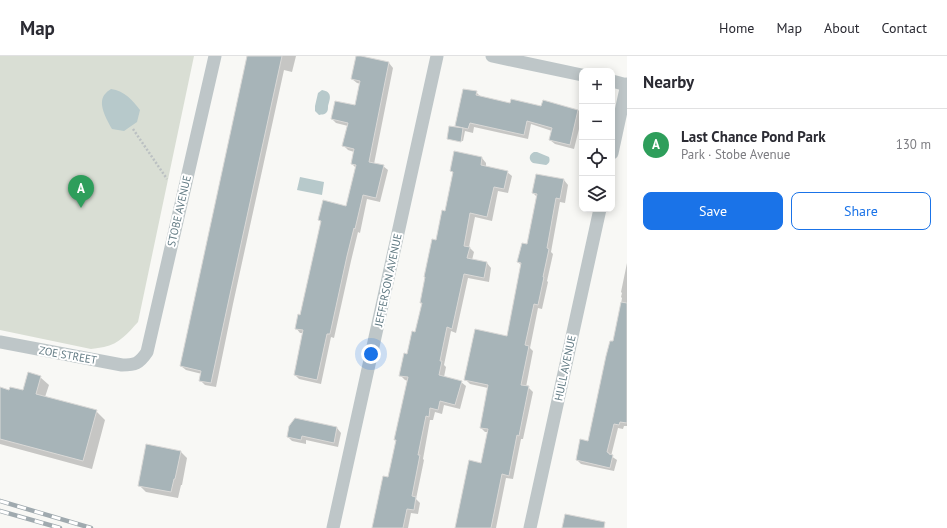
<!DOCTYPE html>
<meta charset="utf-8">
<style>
:root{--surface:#fff;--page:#f7f7f7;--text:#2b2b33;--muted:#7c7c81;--line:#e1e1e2;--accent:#1a73e8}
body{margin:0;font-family:"PT Sans",sans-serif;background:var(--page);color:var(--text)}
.controls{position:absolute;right:12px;top:12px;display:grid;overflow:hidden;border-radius:8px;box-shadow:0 2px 10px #0003}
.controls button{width:36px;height:36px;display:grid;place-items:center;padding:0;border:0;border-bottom:1px solid var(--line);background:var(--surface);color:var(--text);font:20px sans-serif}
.you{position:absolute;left:371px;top:298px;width:14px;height:14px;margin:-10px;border:3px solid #fff;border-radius:50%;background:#1a73e8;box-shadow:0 0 0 6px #1a73e833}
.badge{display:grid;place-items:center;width:26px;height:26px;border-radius:50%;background:var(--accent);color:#fff;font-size:13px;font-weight:700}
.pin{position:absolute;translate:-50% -33px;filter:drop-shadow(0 1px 2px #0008)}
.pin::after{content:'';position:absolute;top:21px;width:14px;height:12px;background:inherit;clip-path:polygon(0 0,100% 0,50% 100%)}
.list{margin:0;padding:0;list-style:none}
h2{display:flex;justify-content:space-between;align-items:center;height:52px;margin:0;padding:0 16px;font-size:17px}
h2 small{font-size:13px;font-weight:400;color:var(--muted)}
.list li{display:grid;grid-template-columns:26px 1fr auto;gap:12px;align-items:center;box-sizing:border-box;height:72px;padding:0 16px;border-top:1px solid var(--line)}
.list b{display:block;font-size:15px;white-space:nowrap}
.list p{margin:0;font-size:13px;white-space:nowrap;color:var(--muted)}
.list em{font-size:13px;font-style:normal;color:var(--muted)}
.actions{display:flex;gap:8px;padding:12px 16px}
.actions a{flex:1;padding:9px 0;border:1px solid var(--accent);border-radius:8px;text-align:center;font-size:14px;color:var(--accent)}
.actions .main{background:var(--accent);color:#fff}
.icon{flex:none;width:22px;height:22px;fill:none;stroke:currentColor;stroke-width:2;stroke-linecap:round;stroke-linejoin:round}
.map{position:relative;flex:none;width:627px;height:472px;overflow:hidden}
header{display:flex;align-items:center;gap:24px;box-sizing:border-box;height:56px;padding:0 20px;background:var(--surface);border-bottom:1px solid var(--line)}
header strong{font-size:19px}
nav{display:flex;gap:22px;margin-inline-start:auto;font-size:14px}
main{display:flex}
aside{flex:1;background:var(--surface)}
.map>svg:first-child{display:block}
.green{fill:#d9ded4}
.water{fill:#b7c9cb}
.shadow{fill:#0003}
.building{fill:#a7b4b8;stroke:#dad9d7}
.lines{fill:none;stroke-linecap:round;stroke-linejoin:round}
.path{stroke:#bbc0c2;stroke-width:2.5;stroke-dasharray:2 2;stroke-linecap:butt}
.minor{stroke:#bec6c8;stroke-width:13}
.rail-casing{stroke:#a0aaaf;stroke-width:4.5}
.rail{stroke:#fff;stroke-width:3;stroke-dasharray:9;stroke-linecap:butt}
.labels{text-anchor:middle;stroke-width:4;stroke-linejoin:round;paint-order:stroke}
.street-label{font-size:11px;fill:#617a83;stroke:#fff}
</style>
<header>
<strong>Map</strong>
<nav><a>Home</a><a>Map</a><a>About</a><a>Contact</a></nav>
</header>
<main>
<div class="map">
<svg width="627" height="472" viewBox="0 0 627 472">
<rect width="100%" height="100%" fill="#f8f8f5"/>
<path class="green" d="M 0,0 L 194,0 L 138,266 C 128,277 119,288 104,291 C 100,292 96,292 91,293 L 0,274 Z"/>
<g class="water">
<path d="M 111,33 C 125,35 132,44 140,54 L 137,66 L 124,75 L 112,73 C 107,64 96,46 106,37 C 107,35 110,34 111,33 Z"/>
<path d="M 322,34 C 333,36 330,43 328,50 C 328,53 328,55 326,57 C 324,59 322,58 319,59 L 315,55 L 315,50 L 318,37 Z"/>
<path d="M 534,96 L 537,96 L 549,101 C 550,104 550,107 546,109 L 533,107 C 528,104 529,98 534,96 Z"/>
<path d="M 300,121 L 324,126 L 322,139 L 297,134 Z"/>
</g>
<g class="shadow">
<path d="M 248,0 L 296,0 L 292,16 L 284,14 L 233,248 L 216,331 L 205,329 L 200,324 L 202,318 L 186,314 L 181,310 Z"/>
<path d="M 357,0 L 389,7 L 393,12 L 374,108 L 383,110 L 388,114 L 380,146 L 367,143 L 360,177 L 358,176 L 351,205 L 334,282 L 331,281 L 321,328 L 299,323 L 295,319 L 304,277 L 300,277 L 296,272 L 301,260 L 321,166 L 319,164 L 347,151 L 356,112 L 352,108 L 354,96 L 348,94 L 344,90 L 348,70 L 336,67 L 332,63 L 356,51 L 361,28 L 357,27 L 352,23 Z"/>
<path d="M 476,36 L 481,41 L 511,48 L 542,51 L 543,45 L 578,54 L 582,58 L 582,61 L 574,93 L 555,88 L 550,84 L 552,75 L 531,68 L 528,83 L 474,71 L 473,77 L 465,75 L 463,85 L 449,83 L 449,84 L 448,83 L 459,72 L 456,70 Z"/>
<path d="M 455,97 L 482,102 L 486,107 L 486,111 L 507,116 L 512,120 L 508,137 L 498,135 L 492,165 L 475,161 L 469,191 L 474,196 L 472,204 L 487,207 L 491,212 L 489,226 L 468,222 L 456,277 L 451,275 L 444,309 L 446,311 L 444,321 L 461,326 L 466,330 L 460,353 L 444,349 L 442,358 L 435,356 L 433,364 L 430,364 L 423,403 L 424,404 L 416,443 L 420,447 L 418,458 L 411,457 L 408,472 L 373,472 L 389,422 L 397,385 L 395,383 L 408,325 L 405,324 L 400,319 L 416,277 L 423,248 L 421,247 L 437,185 L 446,156 L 454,117 L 451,115 Z"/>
<path d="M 537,119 L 564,124 L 568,129 L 565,147 L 560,146 L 551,196 L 553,198 L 547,225 L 548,226 L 542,253 L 538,252 L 530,292 L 533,295 L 526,331 L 528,331 L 533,336 L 523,383 L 521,383 L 513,423 L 506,422 L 496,472 L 456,472 L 482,408 L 488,376 L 485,376 L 481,372 L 488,332 L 470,328 L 466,324 L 507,281 L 522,210 L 518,206 L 528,189 L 537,141 L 533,137 Z"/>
<path d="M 627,207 L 627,370 L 624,370 L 623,373 L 618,372 L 611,400 L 617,404 L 614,415 L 581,408 L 577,404 L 589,386 L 614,287 L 622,242 L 621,241 L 622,237 L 621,236 Z"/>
<path d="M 40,321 L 49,329 L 45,341 L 96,355 L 105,364 L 92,413 L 0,388 L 0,332 L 10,335 L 24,336 Z"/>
<path d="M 337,372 L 341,377 L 338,391 L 306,384 L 306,388 L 292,385 L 288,381 Z"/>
<path d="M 181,396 L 187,402 L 182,429 L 181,429 L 178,442 L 146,436 L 139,429 Z"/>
</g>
<g class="building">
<path d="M 247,0 L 282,0 L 229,243 L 211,327 L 199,325 L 201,315 L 180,310 Z"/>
<path d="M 356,0 L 361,0 L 389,6 L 369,106 L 384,109 L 376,142 L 363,139 L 355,173 L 354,172 L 347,200 L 330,278 L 327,278 L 317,324 L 294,319 L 303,274 L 295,273 L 298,258 L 300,259 L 321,165 L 318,164 L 323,144 L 346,150 L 356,109 L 351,108 L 354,93 L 342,90 L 348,67 L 331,63 L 335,45 L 355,49 L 360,25 L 351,23 Z"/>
<path d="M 463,33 L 477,35 L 476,39 L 510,47 L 511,43 L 541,50 L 543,44 L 578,54 L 570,89 L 549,84 L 552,72 L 527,65 L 524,79 L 470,67 L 468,73 L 455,70 Z"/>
<path d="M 449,70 L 463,72 L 461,86 L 447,83 Z"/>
<path d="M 454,95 L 482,101 L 481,109 L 508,115 L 504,133 L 494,131 L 487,161 L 470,157 L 464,190 L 470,191 L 467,202 L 487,206 L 484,222 L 464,218 L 452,273 L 447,271 L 440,305 L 442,305 L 439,319 L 462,325 L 455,349 L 440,345 L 438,354 L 430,352 L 429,361 L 426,360 L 418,399 L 420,399 L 412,440 L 416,441 L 414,454 L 407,453 L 403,472 L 372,472 L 383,420 L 388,421 L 396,384 L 394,384 L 408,321 L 399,320 L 404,297 L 407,298 L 412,275 L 415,276 L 422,247 L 420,247 L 425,221 L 424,221 L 432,183 L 436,184 L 442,154 L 445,155 L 453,116 L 450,115 Z"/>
<path d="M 536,118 L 564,123 L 560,143 L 556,142 L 547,192 L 549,193 L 543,221 L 544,221 L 538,249 L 534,248 L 525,289 L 529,290 L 521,329 L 529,330 L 519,380 L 517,379 L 509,420 L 502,418 L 491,472 L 455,472 L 469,404 L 481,407 L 488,373 L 480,372 L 488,329 L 464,324 L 475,273 L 507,280 L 521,207 L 517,206 L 522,187 L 527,188 L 537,138 L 532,137 Z"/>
<path d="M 621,246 L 627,247 L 627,367 L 620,366 L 619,369 L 614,368 L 607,396 L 609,397 L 609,398 L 613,399 L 610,412 L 576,404 L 580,383 L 588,385 L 606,300 L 610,285 L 613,285 Z"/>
<path d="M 28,316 L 41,320 L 36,338 L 97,354 L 83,405 L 0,383 L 0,331 L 9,334 L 10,331 L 23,334 Z"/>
<path d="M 295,362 L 337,371 L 334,387 L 302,380 L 301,384 L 287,381 L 289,370 Z"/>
<path d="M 146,388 L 181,395 L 175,423 L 174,423 L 171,436 L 138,430 Z"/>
<path d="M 565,458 L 605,466 L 604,472 L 562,472 Z"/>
</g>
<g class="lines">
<path class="path" d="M 133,73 L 167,123"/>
<g class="minor">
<path d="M 492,0 L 582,19"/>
<path d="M 612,25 L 627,29"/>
<path d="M 612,97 L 627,28"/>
<path d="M 0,286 L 122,309 C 135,309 139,308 147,296 L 215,0"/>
<path d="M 333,472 L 437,0"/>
<path d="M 530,472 L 600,153"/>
</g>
<g class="rail-casing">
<g id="rail">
<path d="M 0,445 L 91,472"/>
<path d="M 0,455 L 60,472"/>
</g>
</g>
<use href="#rail" class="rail"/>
</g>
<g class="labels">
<g class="street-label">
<text transform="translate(179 155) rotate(-77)" y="4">STOBE AVENUE</text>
<text transform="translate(388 224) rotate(-78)" y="4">JEFFERSON AVENUE</text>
<text transform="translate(68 299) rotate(10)" y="4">ZOE STREET</text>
<text transform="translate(565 312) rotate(-78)" y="4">HULL AVENUE</text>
</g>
</g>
</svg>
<div class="controls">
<button>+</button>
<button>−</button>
<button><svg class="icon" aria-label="locate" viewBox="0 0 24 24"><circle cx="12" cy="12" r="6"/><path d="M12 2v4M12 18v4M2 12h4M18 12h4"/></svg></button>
<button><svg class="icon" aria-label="layers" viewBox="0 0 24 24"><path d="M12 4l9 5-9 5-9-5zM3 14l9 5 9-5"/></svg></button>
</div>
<div class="you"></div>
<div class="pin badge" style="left:81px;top:152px;background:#2e9e5b">A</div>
</div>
<aside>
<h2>Nearby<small></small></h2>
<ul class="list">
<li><span class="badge" style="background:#2e9e5b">A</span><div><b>Last Chance Pond Park</b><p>Park · Stobe Avenue</p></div><em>130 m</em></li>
</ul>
<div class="actions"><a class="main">Save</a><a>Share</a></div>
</aside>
</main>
